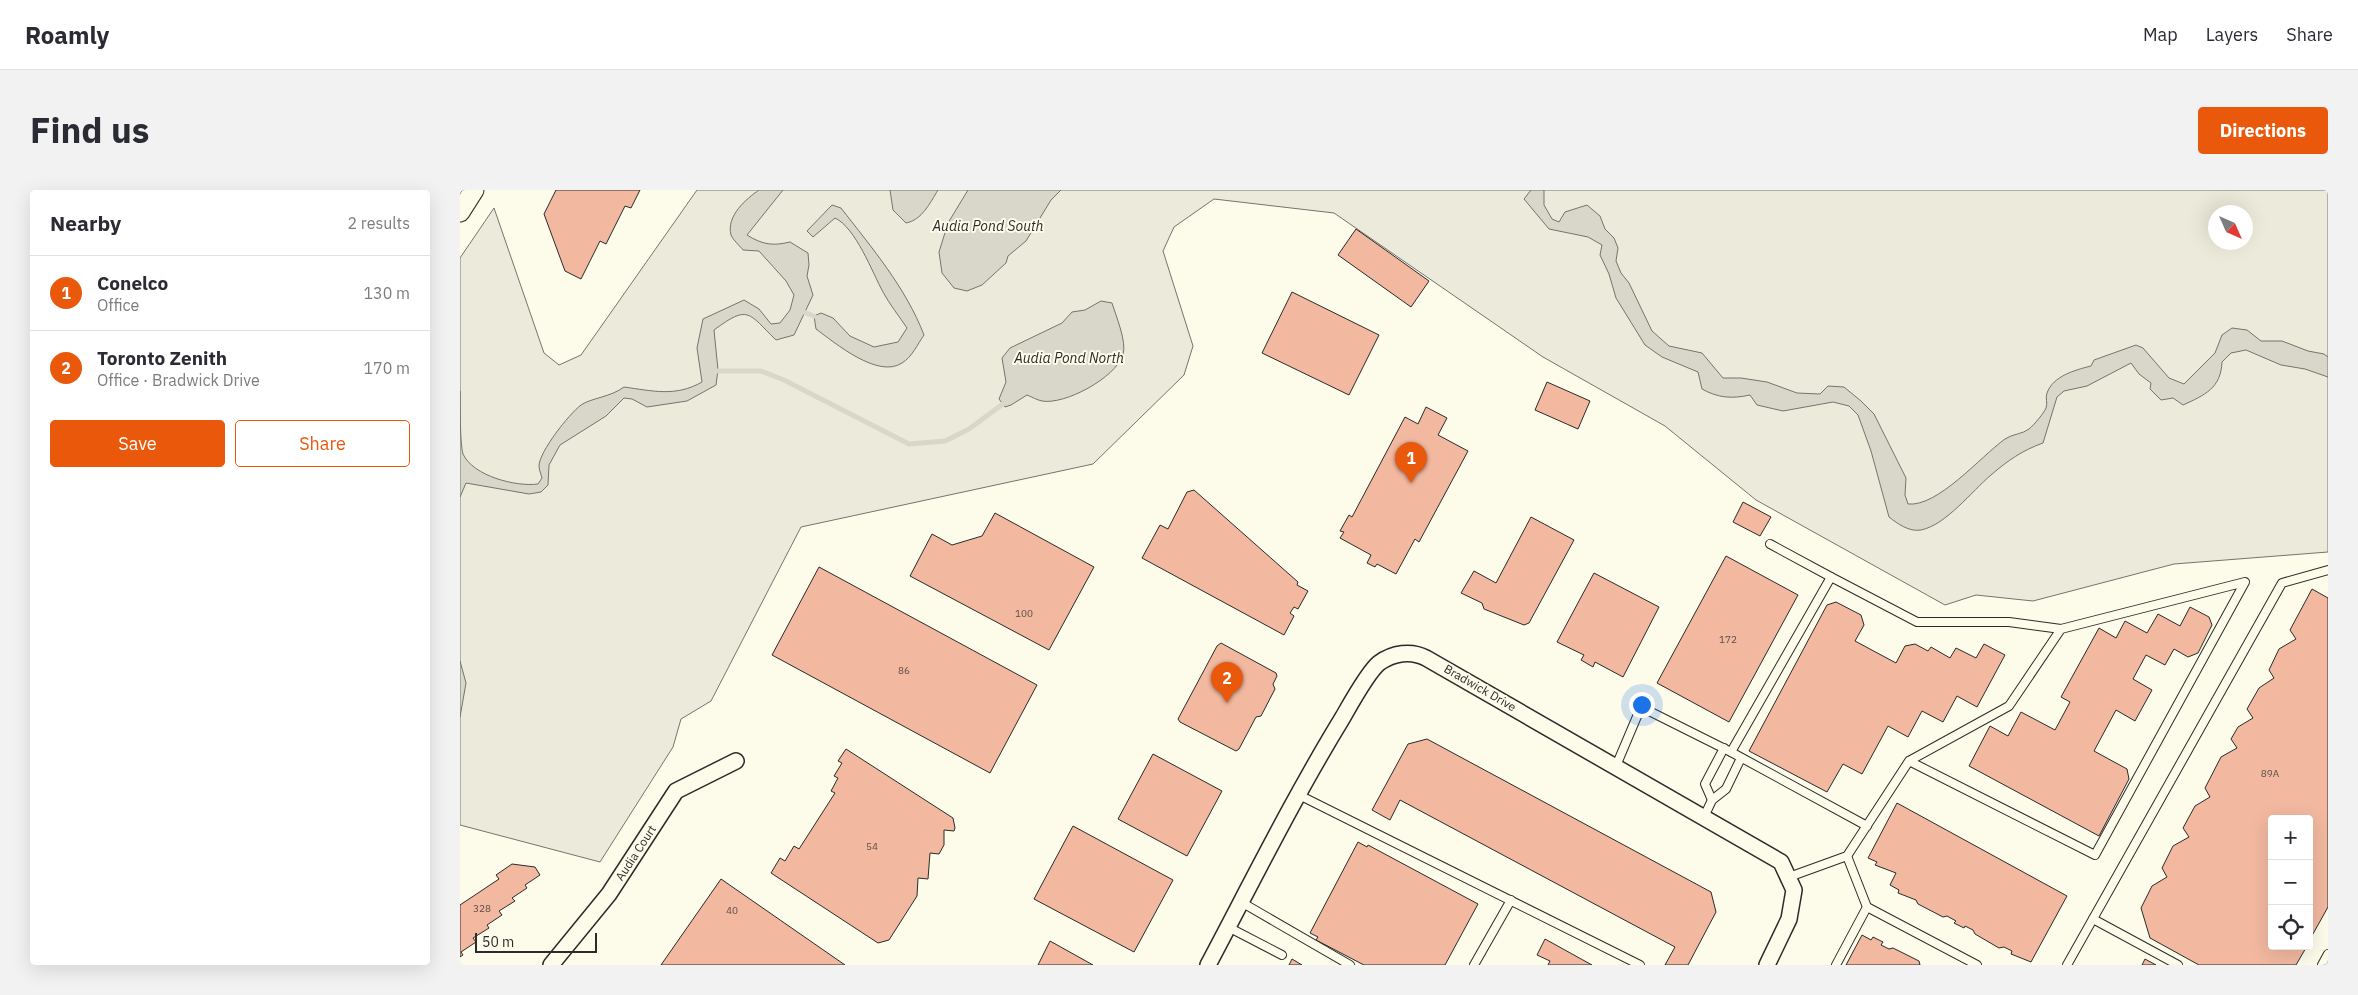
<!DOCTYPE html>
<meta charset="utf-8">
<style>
:root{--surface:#fff;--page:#f2f2f3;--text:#2b2b33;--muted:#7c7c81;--line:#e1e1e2;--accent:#ea580c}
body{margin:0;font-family:"IBM Plex Sans",sans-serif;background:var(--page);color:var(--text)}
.controls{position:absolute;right:15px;bottom:15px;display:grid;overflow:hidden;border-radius:5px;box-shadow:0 5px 20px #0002}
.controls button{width:45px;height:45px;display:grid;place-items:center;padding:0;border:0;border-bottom:1px solid var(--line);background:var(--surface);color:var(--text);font:25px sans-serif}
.compass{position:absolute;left:1748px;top:15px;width:45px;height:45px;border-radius:50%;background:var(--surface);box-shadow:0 5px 20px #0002;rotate:135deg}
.scale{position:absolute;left:15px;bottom:12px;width:122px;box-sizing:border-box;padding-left:5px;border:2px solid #2b2b2b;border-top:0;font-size:14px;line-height:18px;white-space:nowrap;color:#2b2b2b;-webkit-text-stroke:4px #fdfbea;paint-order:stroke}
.you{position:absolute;left:1181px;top:514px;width:18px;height:18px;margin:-12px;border:4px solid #fff;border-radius:50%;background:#1a73e8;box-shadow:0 0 0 8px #1a73e833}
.badge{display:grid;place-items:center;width:32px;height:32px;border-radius:50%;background:var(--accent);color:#fff;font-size:16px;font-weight:700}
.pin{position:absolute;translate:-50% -41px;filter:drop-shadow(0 1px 2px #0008)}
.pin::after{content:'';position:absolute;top:26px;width:18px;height:15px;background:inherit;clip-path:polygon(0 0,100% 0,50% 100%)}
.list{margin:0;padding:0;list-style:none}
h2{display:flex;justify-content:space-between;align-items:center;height:65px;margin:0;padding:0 20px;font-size:21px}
h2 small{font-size:16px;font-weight:400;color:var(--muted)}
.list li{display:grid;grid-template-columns:32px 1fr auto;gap:15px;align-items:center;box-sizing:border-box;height:75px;padding:0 20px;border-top:1px solid var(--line)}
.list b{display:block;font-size:19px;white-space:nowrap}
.list p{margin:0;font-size:16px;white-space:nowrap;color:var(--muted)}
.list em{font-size:16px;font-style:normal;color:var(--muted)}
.actions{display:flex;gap:10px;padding:15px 20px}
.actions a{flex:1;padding:11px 0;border:1px solid var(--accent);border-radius:5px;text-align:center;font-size:18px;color:var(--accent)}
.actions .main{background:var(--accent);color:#fff}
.icon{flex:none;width:28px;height:28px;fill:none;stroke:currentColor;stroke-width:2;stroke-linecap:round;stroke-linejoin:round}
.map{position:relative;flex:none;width:1868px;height:775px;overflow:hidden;border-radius:5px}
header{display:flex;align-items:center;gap:30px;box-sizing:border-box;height:70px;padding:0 25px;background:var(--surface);border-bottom:1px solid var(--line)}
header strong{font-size:24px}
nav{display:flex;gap:28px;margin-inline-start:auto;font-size:18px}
.intro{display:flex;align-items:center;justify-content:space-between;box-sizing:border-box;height:120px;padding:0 30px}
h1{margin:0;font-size:35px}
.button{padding:12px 22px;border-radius:5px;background:var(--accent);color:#fff;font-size:18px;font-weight:700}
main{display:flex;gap:30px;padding:0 30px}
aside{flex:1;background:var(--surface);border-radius:5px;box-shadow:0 5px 20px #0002}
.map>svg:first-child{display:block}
.green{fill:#ecebdb;stroke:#74746e;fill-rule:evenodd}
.water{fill:#d8d7c9;stroke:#74746e}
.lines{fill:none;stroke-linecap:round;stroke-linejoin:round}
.stream{stroke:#d8d7c9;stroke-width:5}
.building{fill:#f2b8a0;stroke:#2b2b2b}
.service-casing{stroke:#2b2b2b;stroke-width:10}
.minor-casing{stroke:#2b2b2b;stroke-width:18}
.tertiary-casing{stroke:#2b2b2b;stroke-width:21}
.service{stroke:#fdfbea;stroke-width:8}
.minor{stroke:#fdfbea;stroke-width:15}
.tertiary{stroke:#fdfbea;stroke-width:19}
.labels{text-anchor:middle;stroke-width:4;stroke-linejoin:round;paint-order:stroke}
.number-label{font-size:10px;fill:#5d4e48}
.street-label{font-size:12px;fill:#2b2b2b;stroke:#fdfbea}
.water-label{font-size:14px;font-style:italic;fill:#2b2b2b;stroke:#fdfbea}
</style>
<header>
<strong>Roamly</strong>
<nav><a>Map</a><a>Layers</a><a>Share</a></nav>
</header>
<div class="intro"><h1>Find us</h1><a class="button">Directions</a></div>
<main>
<aside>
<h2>Nearby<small>2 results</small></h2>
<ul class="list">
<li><span class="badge">1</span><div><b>Conelco</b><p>Office</p></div><em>130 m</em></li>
<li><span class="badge">2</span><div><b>Toronto Zenith</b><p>Office · Bradwick Drive</p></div><em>170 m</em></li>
</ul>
<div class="actions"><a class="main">Save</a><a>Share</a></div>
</aside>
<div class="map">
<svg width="1868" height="775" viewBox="0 0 1868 775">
<rect width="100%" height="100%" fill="#fdfbea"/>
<path class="green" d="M 237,0 L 1865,0 L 1868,1 L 1868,362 L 1714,374 L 1573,411 L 1516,405 L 1485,415 L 1296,310 L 1205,236 L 1083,167 L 874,23 L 754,9 L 714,37 L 703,61 L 733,156 L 724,185 L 633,274 L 341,337 L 251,511 L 221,529 L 213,557 L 140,672 L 0,635 L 0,68 L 34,18 L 84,163 L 99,175 L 121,165 ZM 1756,22 L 1786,22 L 1786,52 L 1756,52 Z"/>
<g class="water">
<path d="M 299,0 L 323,0 L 287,45 C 303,55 313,56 330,52 L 348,63 L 349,75 L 347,86 L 353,105 L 334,145 L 316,150 C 288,123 289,114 254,140 L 258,180 L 256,195 L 227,211 L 187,217 L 172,209 L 164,208 L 146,226 L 100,255 L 89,275 L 88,295 L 81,302 L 69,304 L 6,293 L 0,307 L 0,201 C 0,213 0,255 3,264 C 13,286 56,297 78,294 L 82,288 C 81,284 79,280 79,276 C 79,262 109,224 121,215 C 131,208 151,207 164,197 C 193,201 216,207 242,192 L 237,158 L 243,129 L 284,110 L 299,119 L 311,134 L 320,133 L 330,120 L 334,105 L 326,91 L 299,61 L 283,60 C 280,56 273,50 271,45 C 266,26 286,9 299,0 Z"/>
<path d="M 430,0 L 478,0 C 470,13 462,30 446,33 L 433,20 Z"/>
<path d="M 508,0 L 601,0 L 591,10 L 566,51 L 548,66 L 546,73 L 522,95 L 507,101 L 494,98 L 482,83 L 479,62 L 488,33 Z"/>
<path d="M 1071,0 L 1084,0 L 1084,15 L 1092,29 L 1099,32 L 1105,22 L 1127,15 L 1140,26 L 1145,39 L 1154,48 L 1158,58 L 1156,71 L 1161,83 L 1169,93 L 1192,141 L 1209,156 L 1242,163 L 1263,188 L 1281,188 L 1307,192 L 1337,203 L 1360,204 L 1368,196 L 1384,197 L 1401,211 L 1414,224 L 1446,288 L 1445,305 L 1448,314 C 1478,317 1520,267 1545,249 C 1552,244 1563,244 1569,239 C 1574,235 1584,223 1586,218 C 1588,213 1585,208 1587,203 C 1593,186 1615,180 1631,176 L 1634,170 L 1676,155 L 1683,158 L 1709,188 L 1724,194 L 1755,163 L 1762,145 L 1772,138 L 1787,140 L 1801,151 L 1822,151 L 1848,161 L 1864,164 L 1868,167 L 1868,187 L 1845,179 L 1821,175 L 1786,160 L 1771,163 L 1762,172 C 1761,198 1745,205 1723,215 L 1713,208 L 1701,210 L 1690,199 L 1691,193 L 1679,184 L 1671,173 L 1627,196 L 1604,201 L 1597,207 L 1583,253 C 1563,260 1547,271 1531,285 C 1512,301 1486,335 1461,340 C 1449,342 1438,334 1429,327 L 1411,261 L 1398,225 L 1389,216 L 1373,212 L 1323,221 L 1297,215 L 1290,205 C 1272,209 1258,208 1242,199 L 1238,182 L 1202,167 L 1185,155 L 1156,108 L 1149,84 L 1140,65 L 1142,55 L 1128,47 L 1089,39 L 1064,9 Z"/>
<path d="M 372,15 L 381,18 C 412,58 446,98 464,145 C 457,155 452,167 442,173 C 418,189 375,153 356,139 L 354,126 L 361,123 L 373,128 L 390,146 L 414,157 L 438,152 L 447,138 C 439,126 430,115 423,102 C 412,82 396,38 375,28 L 353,47 L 347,41 Z"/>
<path d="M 641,111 L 652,113 C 656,126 667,152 663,165 C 655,188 605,215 582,211 C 577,210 572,207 567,205 L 551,215 L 545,217 L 539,209 L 546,192 L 542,168 L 550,158 L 602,133 L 612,122 L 625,120 Z"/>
<path d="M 0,471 L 6,493 L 0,527 Z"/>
</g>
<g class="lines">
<g class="stream">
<path d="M 341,121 L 354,126"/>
<path d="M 252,181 L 301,181 L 324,190 L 449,254 L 485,251 L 509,239 L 543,214"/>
</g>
</g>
<g class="building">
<path d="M 96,0 L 180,0 L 171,18 L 165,16 L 146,54 L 140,51 L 121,89 L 105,81 L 84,24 Z"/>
<path d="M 896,39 L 969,91 L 951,117 L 878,65 Z"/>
<path d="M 832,102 L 919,145 L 889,205 L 802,163 Z"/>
<path d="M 1087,192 L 1130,211 L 1118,239 L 1075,220 Z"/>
<path d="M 966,217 L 987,228 L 978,245 L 1008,261 L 959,352 L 955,349 L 936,384 L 917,374 L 915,377 L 907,373 L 911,365 L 880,348 L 884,342 L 880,341 L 889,325 L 892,327 L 945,227 L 958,234 Z"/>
<path d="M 734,300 L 838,392 L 837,395 L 848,401 L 838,419 L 834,417 L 830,423 L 834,426 L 824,445 L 682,368 L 700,335 L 708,339 L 727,302 Z"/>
<path d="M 1283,312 L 1311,327 L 1300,346 L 1273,332 Z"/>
<path d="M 535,323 L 634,377 L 589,460 L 450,386 L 472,344 L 492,355 L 522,346 Z"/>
<path d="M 1071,327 L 1114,350 L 1069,433 L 1064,435 L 1024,419 L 1022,413 L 1001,403 L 1014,381 L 1036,393 Z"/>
<path d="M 1266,366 L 1338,405 L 1269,532 L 1197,493 Z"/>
<path d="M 359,377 L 577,495 L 530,583 L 312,465 Z"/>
<path d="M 1134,383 L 1199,417 L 1163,487 L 1135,472 L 1133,477 L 1121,470 L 1124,465 L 1097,452 Z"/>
<path d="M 1852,399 L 1868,408 L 1868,717 L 1849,751 L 1849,629 L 1812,629 L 1812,756 L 1847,756 L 1836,775 L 1739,775 L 1690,748 L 1681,718 L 1692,696 L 1707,687 L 1702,678 L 1713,656 L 1729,647 L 1723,638 L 1735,616 L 1750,607 L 1745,598 L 1761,567 L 1777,558 L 1771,549 L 1778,537 L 1793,528 L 1787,519 L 1799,498 L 1814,488 L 1809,480 L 1819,459 L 1836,449 L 1830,440 Z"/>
<path d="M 1376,412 L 1401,425 L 1404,435 L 1395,451 L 1436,473 L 1445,456 L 1455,454 L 1468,461 L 1471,457 L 1490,468 L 1496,458 L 1516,468 L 1524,454 L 1545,465 L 1517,517 L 1497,506 L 1483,532 L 1462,521 L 1448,547 L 1428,536 L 1402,584 L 1383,574 L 1367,602 L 1289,561 L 1367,415 Z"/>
<path d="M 1730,417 L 1749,427 L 1752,435 L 1738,463 L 1728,467 L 1714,459 L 1705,475 L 1686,465 L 1673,489 L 1692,500 L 1675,531 L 1656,520 L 1634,561 L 1667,579 L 1669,589 L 1639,646 L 1509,576 L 1530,536 L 1548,546 L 1561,522 L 1595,540 L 1610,512 L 1601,507 L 1639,438 L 1656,448 L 1665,431 L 1687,443 L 1698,424 L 1720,436 Z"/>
<path d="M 761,453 L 816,483 L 817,486 L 813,494 L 815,499 L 801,526 L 796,527 L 779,559 L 776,561 L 720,532 L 718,529 L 757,456 Z"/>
<path d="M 967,549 L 1251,702 L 1256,722 L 1228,775 L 1205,775 L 1215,757 L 940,610 L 930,630 L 912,620 L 948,554 Z"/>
<path d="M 386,559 L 493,628 L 495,638 L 494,641 L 484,640 L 484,655 L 479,664 L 470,663 L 468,689 L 458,688 L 457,706 L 429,750 L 418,753 L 311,683 L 320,668 L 325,671 L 334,656 L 339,659 L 375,603 L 371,601 L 378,588 L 374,586 L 382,573 L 378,571 Z"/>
<path d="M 693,564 L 762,601 L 727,666 L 658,629 Z"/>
<path d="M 1437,613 L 1607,706 L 1571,772 L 1551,764 L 1552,761 L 1544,757 L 1539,758 L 1515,744 L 1513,740 L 1505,736 L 1504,738 L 1494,733 L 1496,731 L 1487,726 L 1483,727 L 1458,714 L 1456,710 L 1438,703 L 1439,700 L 1430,695 L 1436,683 L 1415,675 L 1417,672 L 1408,668 Z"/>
<path d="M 613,636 L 713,690 L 674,762 L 574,709 Z"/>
<path d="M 898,652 L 907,657 L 908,655 L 1018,714 L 985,775 L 904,775 L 856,750 L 858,747 L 850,743 Z"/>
<path d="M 52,674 L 75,677 L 80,685 L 65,695 L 67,698 L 52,708 L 55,711 L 39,721 L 42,725 L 27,735 L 29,738 L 13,748 L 16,752 L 1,762 L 3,765 L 0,767 L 0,715 L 39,689 L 36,685 Z"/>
<path d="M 261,689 L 385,775 L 201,775 Z"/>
<path d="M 1402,745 L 1411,750 L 1413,747 L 1423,752 L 1421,755 L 1429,759 L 1433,758 L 1459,771 L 1460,775 L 1386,775 Z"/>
<path d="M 1085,749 L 1132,775 L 1088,775 L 1090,771 L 1077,765 Z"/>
<path d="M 590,751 L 633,775 L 578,775 Z"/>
<path d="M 832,769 L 842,775 L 829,775 Z"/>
<path d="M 1685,769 L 1696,775 L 1682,775 Z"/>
</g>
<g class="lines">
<g class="service-casing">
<g id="service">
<path d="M 1310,354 L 1371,387"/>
<path d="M 1156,576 L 1181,517 L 1271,562"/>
<path d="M 839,605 L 1180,775"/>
<path d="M 1252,610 L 1245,594 L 1264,558"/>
<path d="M 1244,627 L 1252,610 L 1266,599 L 1281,568"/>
<path d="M 1407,636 L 1271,562 L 1371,387 L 1457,432 L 1549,432 L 1601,439"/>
<path d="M 1387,666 L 1407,717 L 1517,775"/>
<path d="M 1329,687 L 1387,666 L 1449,571 L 1635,665 L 1785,392 L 1601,439 L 1549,516 L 1449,571"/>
<path d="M 781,712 L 890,775"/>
<path d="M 1633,729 L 1718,775"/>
<path d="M 768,737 L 822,765"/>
<path d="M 1014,775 L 1051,710"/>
<path d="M 1376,775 L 1407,717"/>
<path d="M 1607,775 L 1822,393 L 1868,380"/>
<path d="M 1862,775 L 1868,764"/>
</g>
</g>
<g class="minor-casing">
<g id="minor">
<path d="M 91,775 L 149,704 L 216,601 L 276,571"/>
<path d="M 748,775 C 792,692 834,607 883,527 C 891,513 908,482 919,473 C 933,463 951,460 966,468 L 1321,672 L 1334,700 L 1329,729 L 1307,775"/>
</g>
</g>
<g class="tertiary-casing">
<path id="tertiary" d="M 0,22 L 14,0"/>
</g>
<use href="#service" class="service"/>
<use href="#minor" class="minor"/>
<use href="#tertiary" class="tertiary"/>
</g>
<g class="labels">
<g class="number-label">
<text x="564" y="427">100</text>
<text x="1268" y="453">172</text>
<text x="444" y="484">86</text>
<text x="1810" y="587">89A</text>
<text x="412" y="660">54</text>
<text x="22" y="722">328</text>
<text x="272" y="724">40</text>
</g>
<g class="street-label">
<text transform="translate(1020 498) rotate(30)" y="4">Bradwick Drive</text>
<text transform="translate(176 663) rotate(-57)" y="4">Audia Court</text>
</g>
<g class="water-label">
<text x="528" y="41">Audia Pond South</text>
<text x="609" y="173">Audia Pond North</text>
</g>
</g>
</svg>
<div class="controls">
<button>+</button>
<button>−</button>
<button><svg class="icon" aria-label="locate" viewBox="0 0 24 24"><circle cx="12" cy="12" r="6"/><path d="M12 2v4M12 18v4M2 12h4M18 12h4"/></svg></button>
</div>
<svg class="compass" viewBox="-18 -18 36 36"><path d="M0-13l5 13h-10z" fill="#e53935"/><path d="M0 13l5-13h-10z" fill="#7c7c81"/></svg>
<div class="scale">50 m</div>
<div class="you"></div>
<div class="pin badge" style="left:951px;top:293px">1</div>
<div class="pin badge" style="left:767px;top:513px">2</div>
</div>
</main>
